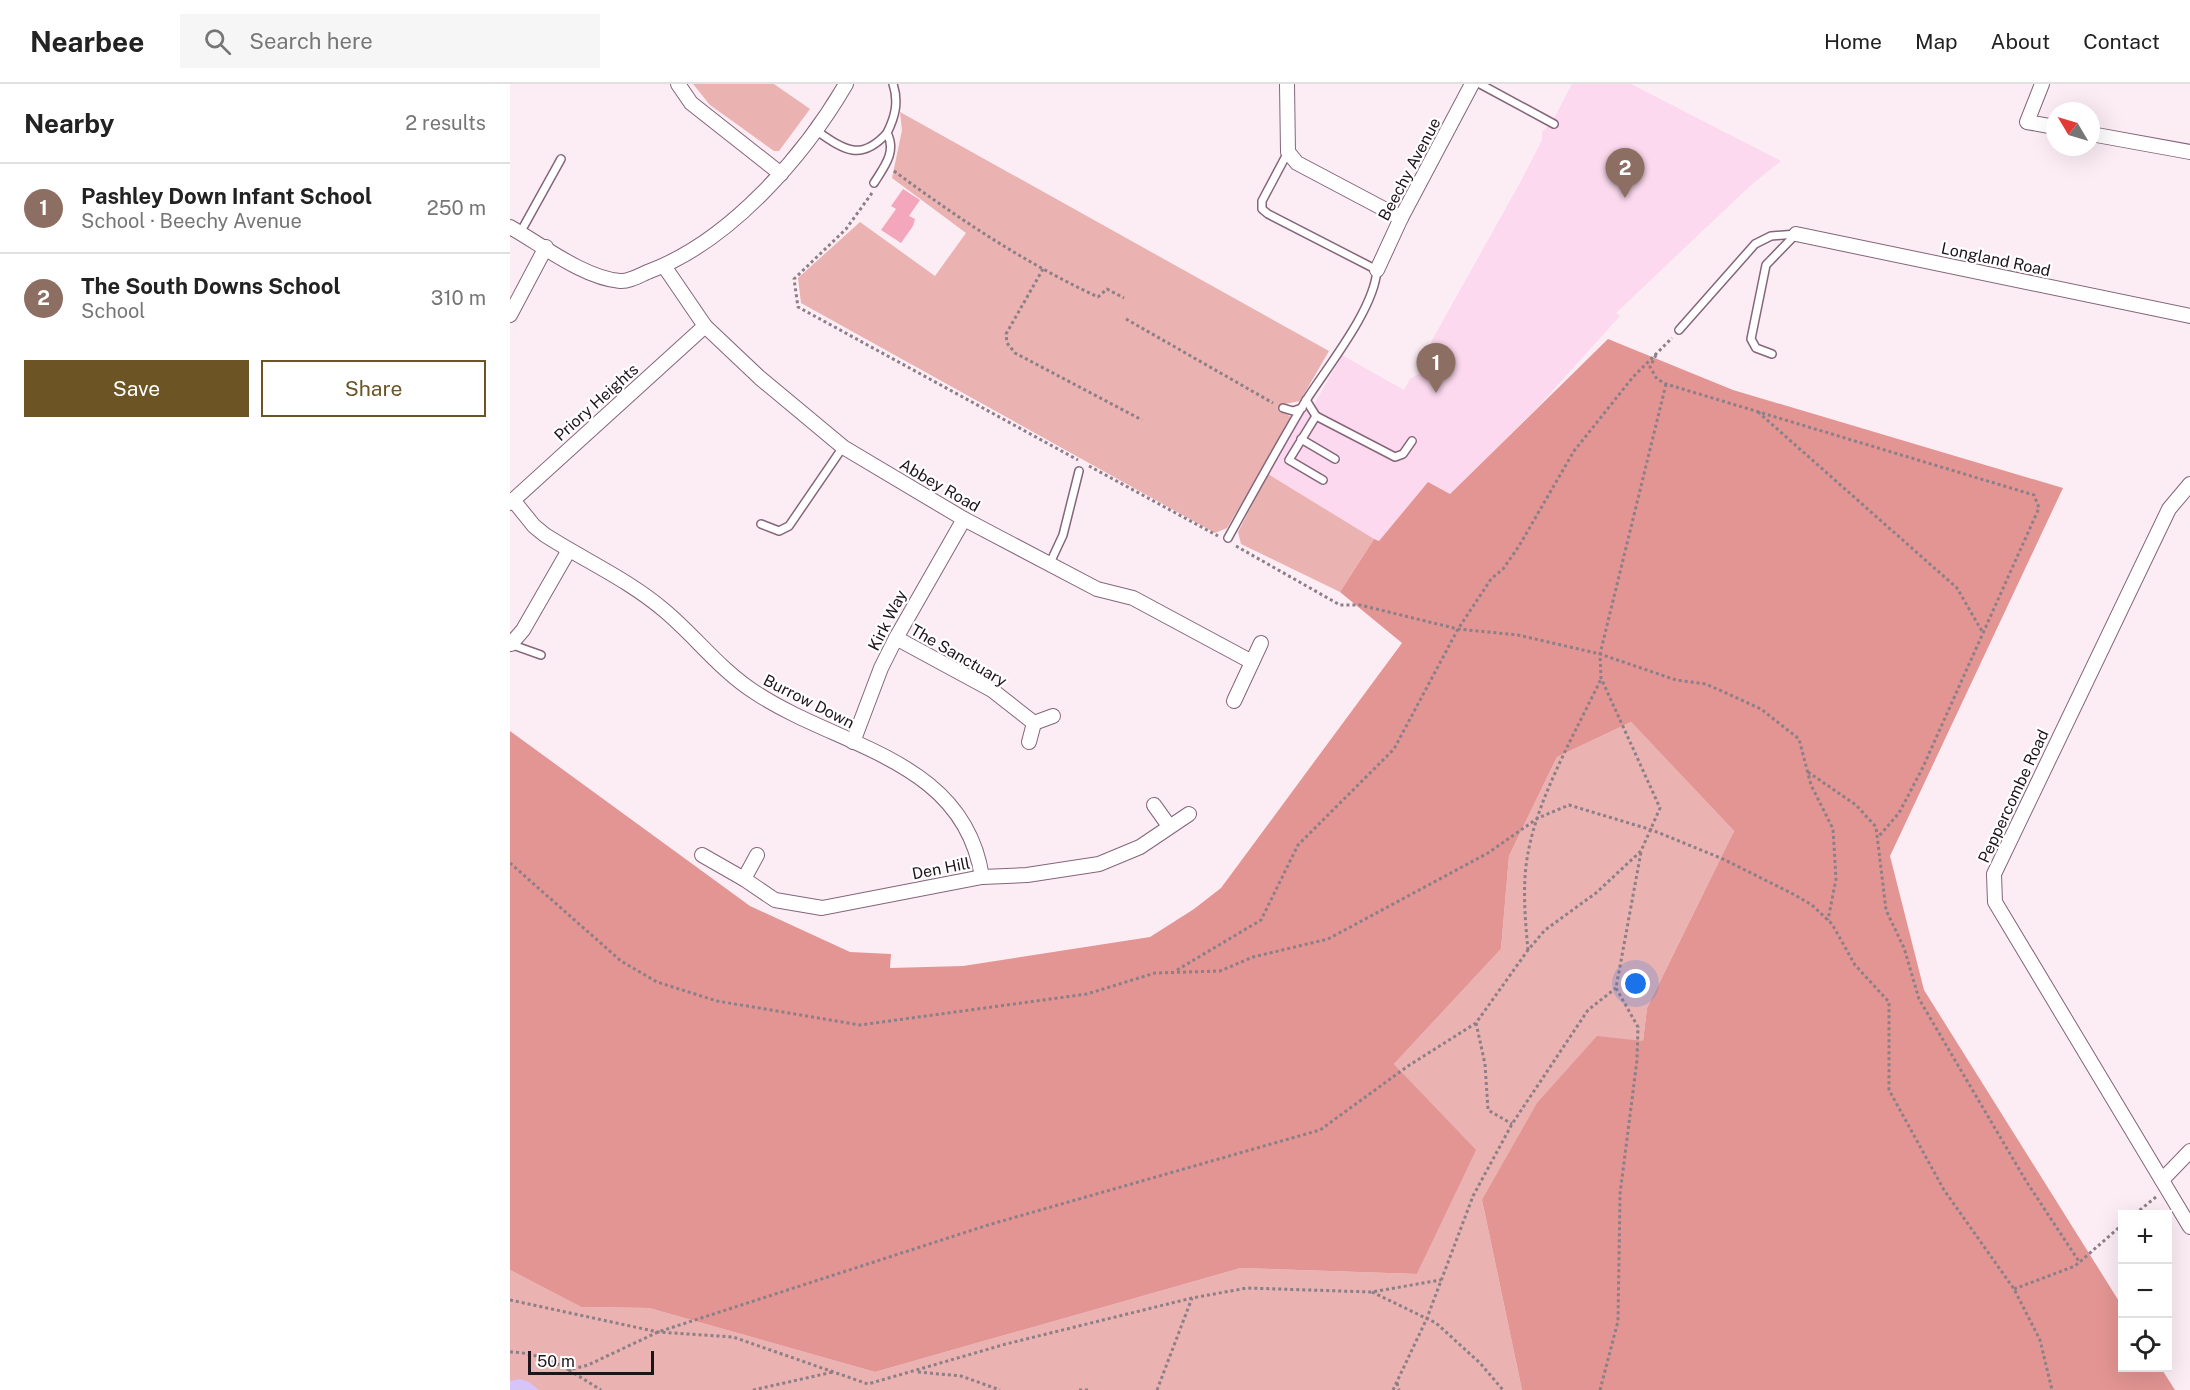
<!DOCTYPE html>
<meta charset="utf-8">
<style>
:root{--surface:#fff;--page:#f6f6f6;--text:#222;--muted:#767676;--line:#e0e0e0;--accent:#6c5424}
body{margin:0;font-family:"Public Sans",sans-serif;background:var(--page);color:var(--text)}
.controls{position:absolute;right:18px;bottom:18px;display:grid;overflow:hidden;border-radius:0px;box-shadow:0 6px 24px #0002}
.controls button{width:54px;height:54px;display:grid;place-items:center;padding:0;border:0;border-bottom:2px solid var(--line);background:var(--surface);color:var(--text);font:30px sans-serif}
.compass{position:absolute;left:1536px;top:18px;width:54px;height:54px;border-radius:50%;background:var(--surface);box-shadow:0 6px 24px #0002;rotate:308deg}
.scale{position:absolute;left:18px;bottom:15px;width:126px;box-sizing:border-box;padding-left:6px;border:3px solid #20141c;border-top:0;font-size:16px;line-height:21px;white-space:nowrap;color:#20141c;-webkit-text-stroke:4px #fff;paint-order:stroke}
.you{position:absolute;left:1126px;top:900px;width:21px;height:21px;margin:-15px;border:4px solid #fff;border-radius:50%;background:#1a73e8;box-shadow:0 0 0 9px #1a73e833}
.badge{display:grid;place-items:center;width:39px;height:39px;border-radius:50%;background:var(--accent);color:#fff;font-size:20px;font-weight:700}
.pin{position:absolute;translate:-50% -50px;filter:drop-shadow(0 2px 3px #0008)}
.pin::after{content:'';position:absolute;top:32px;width:21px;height:18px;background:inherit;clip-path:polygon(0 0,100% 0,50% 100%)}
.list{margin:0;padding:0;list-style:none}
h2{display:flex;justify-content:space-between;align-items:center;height:78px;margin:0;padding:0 24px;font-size:26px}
h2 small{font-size:20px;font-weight:400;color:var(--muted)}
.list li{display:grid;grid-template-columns:39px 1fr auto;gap:18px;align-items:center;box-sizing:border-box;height:90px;padding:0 24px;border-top:2px solid var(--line)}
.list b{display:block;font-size:22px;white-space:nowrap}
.list p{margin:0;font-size:20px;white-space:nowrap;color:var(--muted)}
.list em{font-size:20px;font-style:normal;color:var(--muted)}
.actions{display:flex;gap:12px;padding:18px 24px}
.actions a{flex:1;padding:14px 0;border:2px solid var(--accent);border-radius:0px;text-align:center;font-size:21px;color:var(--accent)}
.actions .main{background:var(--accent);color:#fff}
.icon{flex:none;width:33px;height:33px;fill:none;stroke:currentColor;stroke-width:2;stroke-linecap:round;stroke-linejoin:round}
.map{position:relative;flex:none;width:1680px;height:1306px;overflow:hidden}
header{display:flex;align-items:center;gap:36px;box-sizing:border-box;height:84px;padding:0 30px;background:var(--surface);border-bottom:2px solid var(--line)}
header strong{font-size:28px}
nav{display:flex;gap:33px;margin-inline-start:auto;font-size:21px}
.search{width:420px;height:54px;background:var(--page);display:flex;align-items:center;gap:15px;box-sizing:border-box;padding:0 21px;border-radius:0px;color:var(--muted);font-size:22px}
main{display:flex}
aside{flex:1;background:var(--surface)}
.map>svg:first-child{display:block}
.built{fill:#fcd9ee}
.green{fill:#eab2b0}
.forest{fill:#e39593}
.water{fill:#d7c4f9}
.building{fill:#f4a7bc}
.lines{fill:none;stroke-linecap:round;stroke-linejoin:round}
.lane-casing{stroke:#856579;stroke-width:10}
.street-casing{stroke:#856579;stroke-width:16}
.path{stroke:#8c7f87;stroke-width:3;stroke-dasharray:3 3;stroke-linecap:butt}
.lane{stroke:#fff;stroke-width:7}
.street{stroke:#fff;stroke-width:14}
.labels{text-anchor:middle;stroke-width:4.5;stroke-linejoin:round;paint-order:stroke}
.street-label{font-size:16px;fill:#20141c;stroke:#fff}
</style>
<header>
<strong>Nearbee</strong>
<div class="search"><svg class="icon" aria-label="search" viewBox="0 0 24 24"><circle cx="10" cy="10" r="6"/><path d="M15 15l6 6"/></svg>Search here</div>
<nav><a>Home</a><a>Map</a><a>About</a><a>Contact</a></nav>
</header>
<main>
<aside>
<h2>Nearby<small>2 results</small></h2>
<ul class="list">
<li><span class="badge" style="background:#8d6e63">1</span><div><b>Pashley Down Infant School</b><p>School · Beechy Avenue</p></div><em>250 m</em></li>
<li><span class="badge" style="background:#8d6e63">2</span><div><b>The South Downs School</b><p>School</p></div><em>310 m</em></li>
</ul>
<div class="actions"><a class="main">Save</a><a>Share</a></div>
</aside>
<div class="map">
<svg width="1680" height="1306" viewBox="0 0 1680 1306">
<rect width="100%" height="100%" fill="#fcedf5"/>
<path class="built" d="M 1062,0 L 1121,0 L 1271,77 L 1241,101 L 1106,229 L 1110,232 L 1027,324 L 940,410 L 918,398 L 868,458 L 758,390 L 795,327 L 806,324 L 805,319 L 832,271 L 894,306 L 900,295 L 921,283 L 929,265 L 921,258 L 1011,97 L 1032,56 L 1032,48 L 1042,38 Z"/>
<g class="green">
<path d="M 183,0 L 264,0 L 300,25 L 269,67 L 264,67 L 200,21 Z"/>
<path d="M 390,28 L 819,267 L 790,317 L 775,320 L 771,327 L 783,334 L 717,444 L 705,449 L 291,219 L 288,194 L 350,138 L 425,192 L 456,149 L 382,94 L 392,46 Z"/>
<path d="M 758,390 L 864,455 L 830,508 L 731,460 L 728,448 Z"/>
<path d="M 1121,638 L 1224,747 L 1137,924 L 1133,957 L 972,1116 L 1012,1306 L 0,1306 L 0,1186 L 71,1223 L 139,1224 L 365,1288 L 731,1184 L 907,1190 L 965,1066 L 884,980 L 991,865 L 999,772 L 1047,673 Z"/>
</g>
<path class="forest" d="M 1098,255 L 1223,306 L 1553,404 L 1380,772 L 1414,906 L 1612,1222 L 1612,1284 L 1651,1284 L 1665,1306 L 1012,1306 L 972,1116 L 1027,1019 L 1087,952 L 1133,957 L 1137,924 L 1224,747 L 1121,638 L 1047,673 L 999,772 L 991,865 L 884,980 L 966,1066 L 907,1190 L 731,1184 L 365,1288 L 139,1224 L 71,1223 L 0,1186 L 0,647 L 240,822 L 340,868 L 381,870 L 380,884 L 453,882 L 640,853 L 684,825 L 711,804 L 892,559 L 830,508 L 864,455 L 869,457 L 918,398 L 940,410 Z"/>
<path class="water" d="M 10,1295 L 19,1298 L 29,1306 L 0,1306 L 0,1297 Z"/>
<path class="building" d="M 393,105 L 410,116 L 399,132 L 405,135 L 403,142 L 391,159 L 371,146 L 386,125 L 381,122 Z"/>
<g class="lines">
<g class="lane-casing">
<g id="lane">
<path d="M 970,0 L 1044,40"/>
<path d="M 304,45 C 333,65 350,79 377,49"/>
<path d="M 364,99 C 374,83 387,68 377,49 C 385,33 389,18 383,0"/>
<path d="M 10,149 L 51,75"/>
<path d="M 1169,246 L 1245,160 L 1261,152 L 1286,150"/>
<path d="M 1262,270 L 1246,264 L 1241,255 L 1256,181 L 1286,150"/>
<path d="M 796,316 L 806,332 L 779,376 L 813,396"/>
<path d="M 773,324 L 783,327 L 792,324"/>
<path d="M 806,332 L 885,373 L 893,370 L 902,357"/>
<path d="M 791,355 L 825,375"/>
<path d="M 251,440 L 269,447 L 279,442 L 333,363"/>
<path d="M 718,454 C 743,409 768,363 795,318 C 817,283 864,226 867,186 L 758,130 L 752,125 L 752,117 L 778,68"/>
<path d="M 540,479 L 553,451 L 569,387"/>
<path d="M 0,560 L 31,571"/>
</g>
</g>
<g class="street-casing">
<g id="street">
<path d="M 168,0 L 181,19 L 271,90"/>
<path d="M 777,0 L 778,68 L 787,79 L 891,134"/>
<path d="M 1532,0 L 1517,38 L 1545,43"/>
<path d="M 1581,50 L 1680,68"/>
<path d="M 0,143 C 32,161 74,194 110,197 C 119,198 132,190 140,187 C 220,157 294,72 336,0"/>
<path d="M 1286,150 L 1680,232"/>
<path d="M 154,182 L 195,242 L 250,294 L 333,363 L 454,435 L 587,505 L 623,514 L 742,578"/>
<path d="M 867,186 L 891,134 L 962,0"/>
<path d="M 0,231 L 36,163"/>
<path d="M 1680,400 L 1659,425 L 1484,790 L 1485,818 L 1680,1143"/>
<path d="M 3,416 L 24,442 L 35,451 C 74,476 119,496 155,527 C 186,553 211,587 246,609 C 330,664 454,675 472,793"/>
<path d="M 0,419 L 195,242"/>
<path d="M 386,554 L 482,606 L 524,639 L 519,658"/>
<path d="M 1,560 L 13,546 L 59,466"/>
<path d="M 724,617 L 751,559"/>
<path d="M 524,639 L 543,632"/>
<path d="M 343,658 L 371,584 L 386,554 L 454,435"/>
<path d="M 644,721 L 659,742"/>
<path d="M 192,771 L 234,795"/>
<path d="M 247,771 L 234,795 L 265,816 L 312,824 L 472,793 L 517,791 L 589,780 L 630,763 L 679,730"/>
<path d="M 1652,1096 L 1680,1067"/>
</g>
</g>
<g class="path">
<path d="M 384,87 C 449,135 515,179 588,213 L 597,205 L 614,214"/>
<path d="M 362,109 L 336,145 L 284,195 L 288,223 L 568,376"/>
<path d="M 533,185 L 496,250 L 497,259 L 505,269 L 632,336"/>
<path d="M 616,235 L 763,319"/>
<path d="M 1146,271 L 1140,283 L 1147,295 L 1156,300 L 1524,411 L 1529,424 L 1413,683 L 1389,729 L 1369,752"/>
<path d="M 1248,328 L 1447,504 L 1473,549"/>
<path d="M 579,382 L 708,452"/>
<path d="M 726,462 L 830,521 L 850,521 L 948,545 L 1008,551 L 1090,570 L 1166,596 L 1196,600 L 1251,625 L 1289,655 L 1301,701 L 1323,745 L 1326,795 L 1318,836"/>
<path d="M 1298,688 L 1346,721 L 1366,743 L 1376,826 L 1394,864 L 1409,915 L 1516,1097 L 1570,1179"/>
<path d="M 0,779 L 111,877 L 147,898 L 207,917 L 350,941 L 577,910 L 645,889 L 710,887 L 743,873 L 818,855 L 978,769 L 1028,734 L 1059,721 L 1142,746 L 1213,775 L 1283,810 L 1302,821 L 1322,840 L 1345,881 L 1379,918 L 1379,1006 L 1434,1106 L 1504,1205 L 1530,1256 L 1542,1306"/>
<path d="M 1018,866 C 1015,834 1012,800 1018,769 C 1028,713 1066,647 1091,595"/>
<path d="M 667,886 L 751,836 L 788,761 L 884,665 L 948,545 L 981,495 L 993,485 L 1009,462 L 1064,367 L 1123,293 L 1162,254"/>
<path d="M 966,939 L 975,980 L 978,1026 L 1002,1040"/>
<path d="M 1625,1130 L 1646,1113"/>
<path d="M 1504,1205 L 1565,1182 L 1612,1141"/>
<path d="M 862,1208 L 926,1239 L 970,1279 L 993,1306"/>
<path d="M 0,1216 L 148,1248 L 223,1253 L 358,1300 L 496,1260 L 682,1214 L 737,1204 L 861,1208 L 931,1196"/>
<path d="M 0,1268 C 20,1268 41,1276 59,1286 L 78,1281 L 148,1248 L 478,1141 L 810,1046 L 898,982 L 966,939 L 1018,866 L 1035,846 L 1086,809 L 1131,767 L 1150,724 L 1091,594 L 1090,570 L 1156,300"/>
<path d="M 59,1286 L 91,1306"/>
<path d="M 408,1288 L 451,1292 L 490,1306"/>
<path d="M 887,1299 L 889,1306"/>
<path d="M 243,1306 L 323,1288"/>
<path d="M 569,1306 L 581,1306"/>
<path d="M 647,1306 L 682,1214"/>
<path d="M 883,1306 L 917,1234 L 963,1112 L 1002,1040 L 1078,926 L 1106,904"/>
<path d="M 1090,1306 L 1108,1237 L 1110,1110 L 1127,976 L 1128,943 L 1106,904 L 1131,768"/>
</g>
<use href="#lane" class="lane"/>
<use href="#street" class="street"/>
</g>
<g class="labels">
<g class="street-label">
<text transform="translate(899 85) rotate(-62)" y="6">Beechy Avenue</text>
<text transform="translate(1486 175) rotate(12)" y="6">Longland Road</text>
<text transform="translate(86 318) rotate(-42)" y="6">Priory Heights</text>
<text transform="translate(430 401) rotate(30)" y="6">Abbey Road</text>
<text transform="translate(377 536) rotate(-63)" y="6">Kirk Way</text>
<text transform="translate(449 571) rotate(30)" y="6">The Sanctuary</text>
<text transform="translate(299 617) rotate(27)" y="6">Burrow Down</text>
<text transform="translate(1503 712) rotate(-65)" y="6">Peppercombe Road</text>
<text transform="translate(431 784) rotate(-11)" y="6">Den Hill</text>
</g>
</g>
</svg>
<div class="controls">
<button>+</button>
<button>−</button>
<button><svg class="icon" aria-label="locate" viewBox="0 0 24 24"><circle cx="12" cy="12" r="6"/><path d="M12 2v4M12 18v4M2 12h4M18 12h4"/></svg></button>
</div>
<svg class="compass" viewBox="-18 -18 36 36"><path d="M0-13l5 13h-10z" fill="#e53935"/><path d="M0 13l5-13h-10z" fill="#767676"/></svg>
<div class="scale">50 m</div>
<div class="you"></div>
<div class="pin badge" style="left:926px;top:309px;background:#8d6e63">1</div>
<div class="pin badge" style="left:1115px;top:114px;background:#8d6e63">2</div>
</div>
</main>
